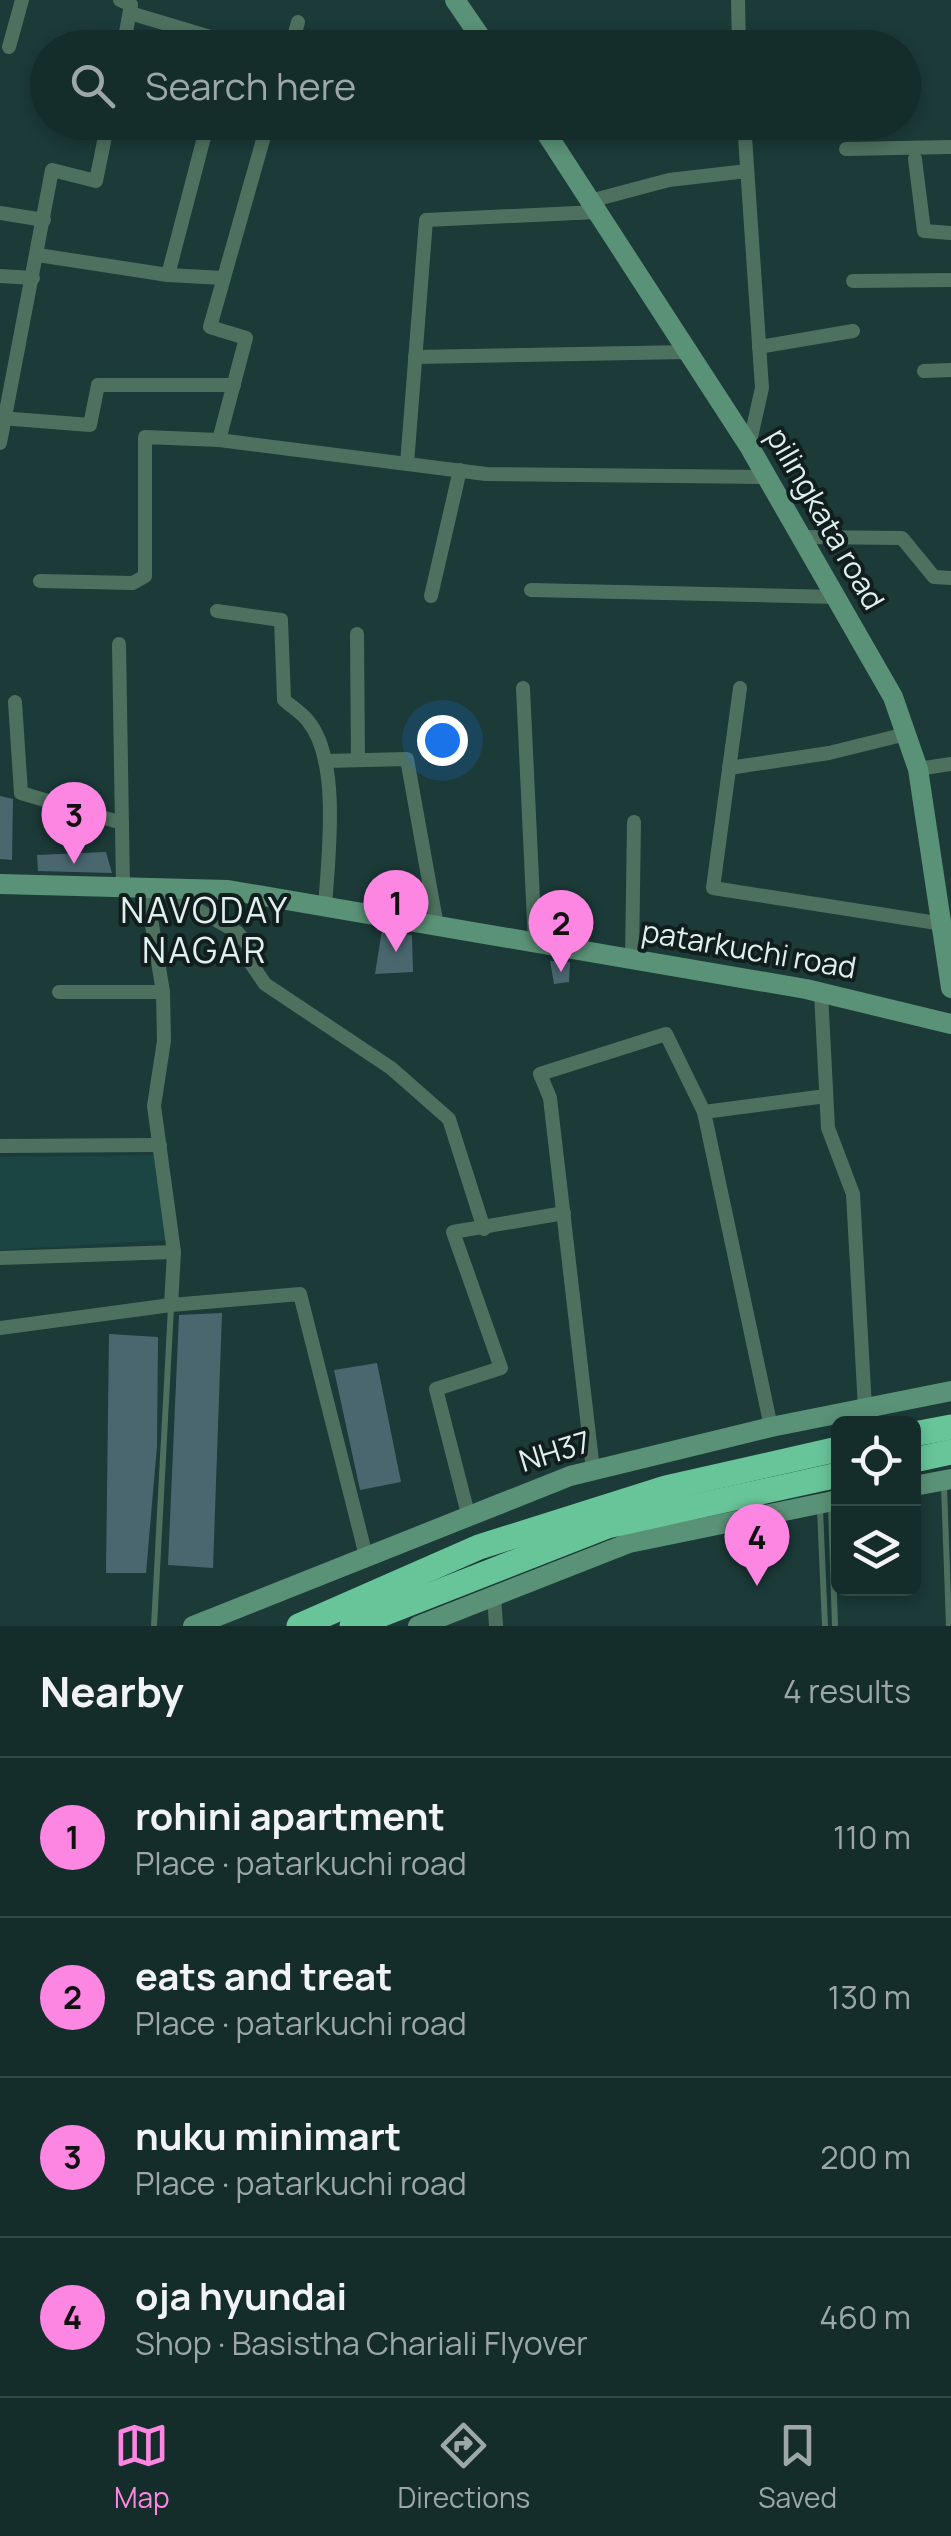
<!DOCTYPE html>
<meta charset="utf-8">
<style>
:root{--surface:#142c2a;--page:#1d3432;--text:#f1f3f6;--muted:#9da7a8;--line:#334847;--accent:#fd86e2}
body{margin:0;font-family:Manrope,sans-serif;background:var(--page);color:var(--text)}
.controls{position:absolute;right:30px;bottom:30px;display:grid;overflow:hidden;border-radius:15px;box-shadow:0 5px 15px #0003}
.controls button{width:90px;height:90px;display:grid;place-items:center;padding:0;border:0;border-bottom:2px solid var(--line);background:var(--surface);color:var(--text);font:50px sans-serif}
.you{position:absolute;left:442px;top:740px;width:35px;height:35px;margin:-25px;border:8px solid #fff;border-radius:50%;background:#1a73e8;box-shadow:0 0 0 15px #1a73e833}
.badge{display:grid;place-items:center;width:65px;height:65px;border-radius:50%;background:var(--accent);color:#111;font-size:32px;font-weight:700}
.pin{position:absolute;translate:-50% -82px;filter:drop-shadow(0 2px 5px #0008)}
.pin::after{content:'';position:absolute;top:52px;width:35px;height:30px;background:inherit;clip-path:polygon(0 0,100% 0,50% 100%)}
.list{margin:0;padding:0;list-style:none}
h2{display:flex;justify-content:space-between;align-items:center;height:130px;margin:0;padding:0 40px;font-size:42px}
h2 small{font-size:32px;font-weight:400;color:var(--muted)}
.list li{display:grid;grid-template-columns:65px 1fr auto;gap:30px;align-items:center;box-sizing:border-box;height:160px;padding:0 40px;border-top:2px solid var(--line)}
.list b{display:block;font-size:38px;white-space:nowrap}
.list p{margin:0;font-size:32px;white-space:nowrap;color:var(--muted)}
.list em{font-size:32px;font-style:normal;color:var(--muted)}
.icon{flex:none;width:55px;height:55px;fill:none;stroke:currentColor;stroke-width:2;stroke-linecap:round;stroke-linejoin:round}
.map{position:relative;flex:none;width:951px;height:1626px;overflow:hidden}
.search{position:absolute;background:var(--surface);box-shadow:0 5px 15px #0003;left:30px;right:30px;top:30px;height:110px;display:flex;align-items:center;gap:25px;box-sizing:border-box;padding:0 35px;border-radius:55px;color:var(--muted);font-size:38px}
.sheet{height:770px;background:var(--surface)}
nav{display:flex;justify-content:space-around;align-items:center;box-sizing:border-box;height:140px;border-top:2px solid var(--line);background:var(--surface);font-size:28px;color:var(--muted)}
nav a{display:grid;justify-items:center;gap:5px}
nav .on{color:var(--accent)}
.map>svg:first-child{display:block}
.built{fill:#1a4543}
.building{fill:#4a6770}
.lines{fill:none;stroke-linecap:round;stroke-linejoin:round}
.lane{stroke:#4e715f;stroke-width:6}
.street{stroke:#4e715f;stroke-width:14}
.secondary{stroke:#5a9277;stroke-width:20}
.highway{stroke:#68c499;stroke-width:25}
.labels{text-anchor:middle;stroke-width:8;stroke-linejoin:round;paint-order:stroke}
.street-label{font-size:30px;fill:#dff0ef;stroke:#111e1d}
.quarter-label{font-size:35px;letter-spacing:2.5px;fill:#dff0ef;stroke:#111e1d}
</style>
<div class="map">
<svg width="951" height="1626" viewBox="0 0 951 1626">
<rect width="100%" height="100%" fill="#1b3a38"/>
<path class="built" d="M 154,1155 L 166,1240 L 0,1250 L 0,1157 Z"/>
<g class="building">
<path d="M 0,796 L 13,799 L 12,860 L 0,859 Z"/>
<path d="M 106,852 L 112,873 L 38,871 L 37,855 Z"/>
<path d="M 382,930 L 412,935 L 413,972 L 375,974 Z"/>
<path d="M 550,961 L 570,962 L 569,982 L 554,984 Z"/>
<path d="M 222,1313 L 213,1568 L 168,1565 L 179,1315 Z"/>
<path d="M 109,1334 L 158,1337 L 157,1446 L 146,1573 L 106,1573 Z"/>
<path d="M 377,1363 L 401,1482 L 360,1490 L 334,1370 Z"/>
</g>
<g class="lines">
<g class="lane">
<path d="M 944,1486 L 949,1626"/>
<path d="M 831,1507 L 835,1626"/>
<path d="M 820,1509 L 825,1626"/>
<path d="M 154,1626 L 171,1307"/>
</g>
<g class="street">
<path d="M 120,0 L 131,5 L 123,48"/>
<path d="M 738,0 L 739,48"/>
<path d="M 130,13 L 227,42 L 226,48"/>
<path d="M 227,42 L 267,48"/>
<path d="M 9,47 L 22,0"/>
<path d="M 291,48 L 298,22"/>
<path d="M 268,122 L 210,327 L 246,338 L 219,440 L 486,474 L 768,477"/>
<path d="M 744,122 L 762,388 L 749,446"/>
<path d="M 301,131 L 461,131 L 486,122"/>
<path d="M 846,149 L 951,147"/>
<path d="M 915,159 L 924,231 L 951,233"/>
<path d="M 590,201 L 669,180 L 747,171"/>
<path d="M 0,213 L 44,220"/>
<path d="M 38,255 L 168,275 L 208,122"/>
<path d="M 168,275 L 223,278"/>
<path d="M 0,276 L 33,278"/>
<path d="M 853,281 L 951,280"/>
<path d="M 759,347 L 853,331"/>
<path d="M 415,357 L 688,352"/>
<path d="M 924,371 L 951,370"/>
<path d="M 0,418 L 90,425 L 98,385 L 234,385"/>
<path d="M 0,443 L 52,170 L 96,181 L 108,122"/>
<path d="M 407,464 L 426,220 L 597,212"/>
<path d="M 805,537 L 902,538 L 934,577 L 951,578"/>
<path d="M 40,581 L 133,583 L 145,576 L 145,437 L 219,440"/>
<path d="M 531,590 L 835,597"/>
<path d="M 431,596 L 460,470"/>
<path d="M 217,611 L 281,620 L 284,700 C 292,707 302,713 308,721 C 341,761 328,858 325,907"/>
<path d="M 357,634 L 358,760"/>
<path d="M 119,644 L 123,887"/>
<path d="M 523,688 L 535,943"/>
<path d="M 740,688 L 713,888 L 943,924"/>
<path d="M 15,702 L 21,793 L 122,823"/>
<path d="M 325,761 L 407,759 L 437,926"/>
<path d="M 729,768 L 829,753 L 906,734"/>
<path d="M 918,769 L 951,764"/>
<path d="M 146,888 L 163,992 L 164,1041 L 154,1106 L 174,1252 L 171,1305 L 300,1294 L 366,1556"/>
<path d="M 165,891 L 237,932 L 249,946 L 250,962 L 265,984 L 391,1068 L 449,1119 L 484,1229"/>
<path d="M 632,959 L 634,822"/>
<path d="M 59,992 L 163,992"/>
<path d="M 821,993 L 828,1128 L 853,1194 L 865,1408"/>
<path d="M 0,1146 L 160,1145"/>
<path d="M 0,1258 L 174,1252"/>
<path d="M 0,1328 L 171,1305"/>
<path d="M 771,1427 L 704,1112 L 826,1096"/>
<path d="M 593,1470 L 550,1098 L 540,1074 L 666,1034 L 704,1112"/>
<path d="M 468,1514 L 436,1389 L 501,1368 L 453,1232 L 564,1213"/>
<path d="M 494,1595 L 496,1626"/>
</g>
<g class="secondary">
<path d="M 455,0 L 488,48"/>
<path d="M 539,122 L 749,446 L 893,697 L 918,769 L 951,988"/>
<path d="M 0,884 L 228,890 L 806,989 L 951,1024"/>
<path d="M 914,1486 L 951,1479"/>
<path d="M 193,1626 L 570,1476 L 771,1427 L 951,1391"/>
<path d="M 418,1626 L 629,1543 L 838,1500"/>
</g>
<g class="highway">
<path d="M 914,1434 L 951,1427"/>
<path d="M 914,1460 L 951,1452"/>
<path d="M 299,1626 L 479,1547 L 666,1488 L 838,1449"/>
<path d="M 352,1626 L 607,1526 L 838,1475"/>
</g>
</g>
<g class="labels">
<g class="street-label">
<text transform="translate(825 519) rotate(60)" y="10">pilingkata road</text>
<text transform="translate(749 950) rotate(10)" y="10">patarkuchi road</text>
<text transform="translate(555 1452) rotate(-17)" y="10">NH37</text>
</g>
<g class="quarter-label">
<text x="205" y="923">NAVODAY<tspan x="205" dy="40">NAGAR</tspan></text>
</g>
</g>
</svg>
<div class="controls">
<button><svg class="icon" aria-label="locate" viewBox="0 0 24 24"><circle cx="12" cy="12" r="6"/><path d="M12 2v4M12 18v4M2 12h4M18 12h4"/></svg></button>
<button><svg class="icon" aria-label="layers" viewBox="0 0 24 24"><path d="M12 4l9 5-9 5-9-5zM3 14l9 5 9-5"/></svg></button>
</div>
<div class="you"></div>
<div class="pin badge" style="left:396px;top:952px">1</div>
<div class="pin badge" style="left:561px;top:972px">2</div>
<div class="pin badge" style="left:74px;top:864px">3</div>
<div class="pin badge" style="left:757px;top:1586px">4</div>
<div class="search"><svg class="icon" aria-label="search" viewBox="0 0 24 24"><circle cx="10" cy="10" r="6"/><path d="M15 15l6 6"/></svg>Search here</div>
</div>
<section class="sheet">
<h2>Nearby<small>4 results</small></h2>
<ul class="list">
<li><span class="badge">1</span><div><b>rohini apartment</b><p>Place · patarkuchi road</p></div><em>110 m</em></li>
<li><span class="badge">2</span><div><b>eats and treat</b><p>Place · patarkuchi road</p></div><em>130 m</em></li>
<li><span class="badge">3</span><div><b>nuku minimart</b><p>Place · patarkuchi road</p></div><em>200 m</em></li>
<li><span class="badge">4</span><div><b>oja hyundai</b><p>Shop · Basistha Chariali Flyover</p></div><em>460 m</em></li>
</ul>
</section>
<nav>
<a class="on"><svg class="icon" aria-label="map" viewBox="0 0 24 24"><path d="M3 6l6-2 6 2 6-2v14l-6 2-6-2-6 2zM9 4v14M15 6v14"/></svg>Map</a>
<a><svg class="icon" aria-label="directions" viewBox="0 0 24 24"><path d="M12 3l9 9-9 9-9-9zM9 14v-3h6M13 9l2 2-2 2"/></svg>Directions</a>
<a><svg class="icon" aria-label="saved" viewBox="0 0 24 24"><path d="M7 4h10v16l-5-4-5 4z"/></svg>Saved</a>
</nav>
